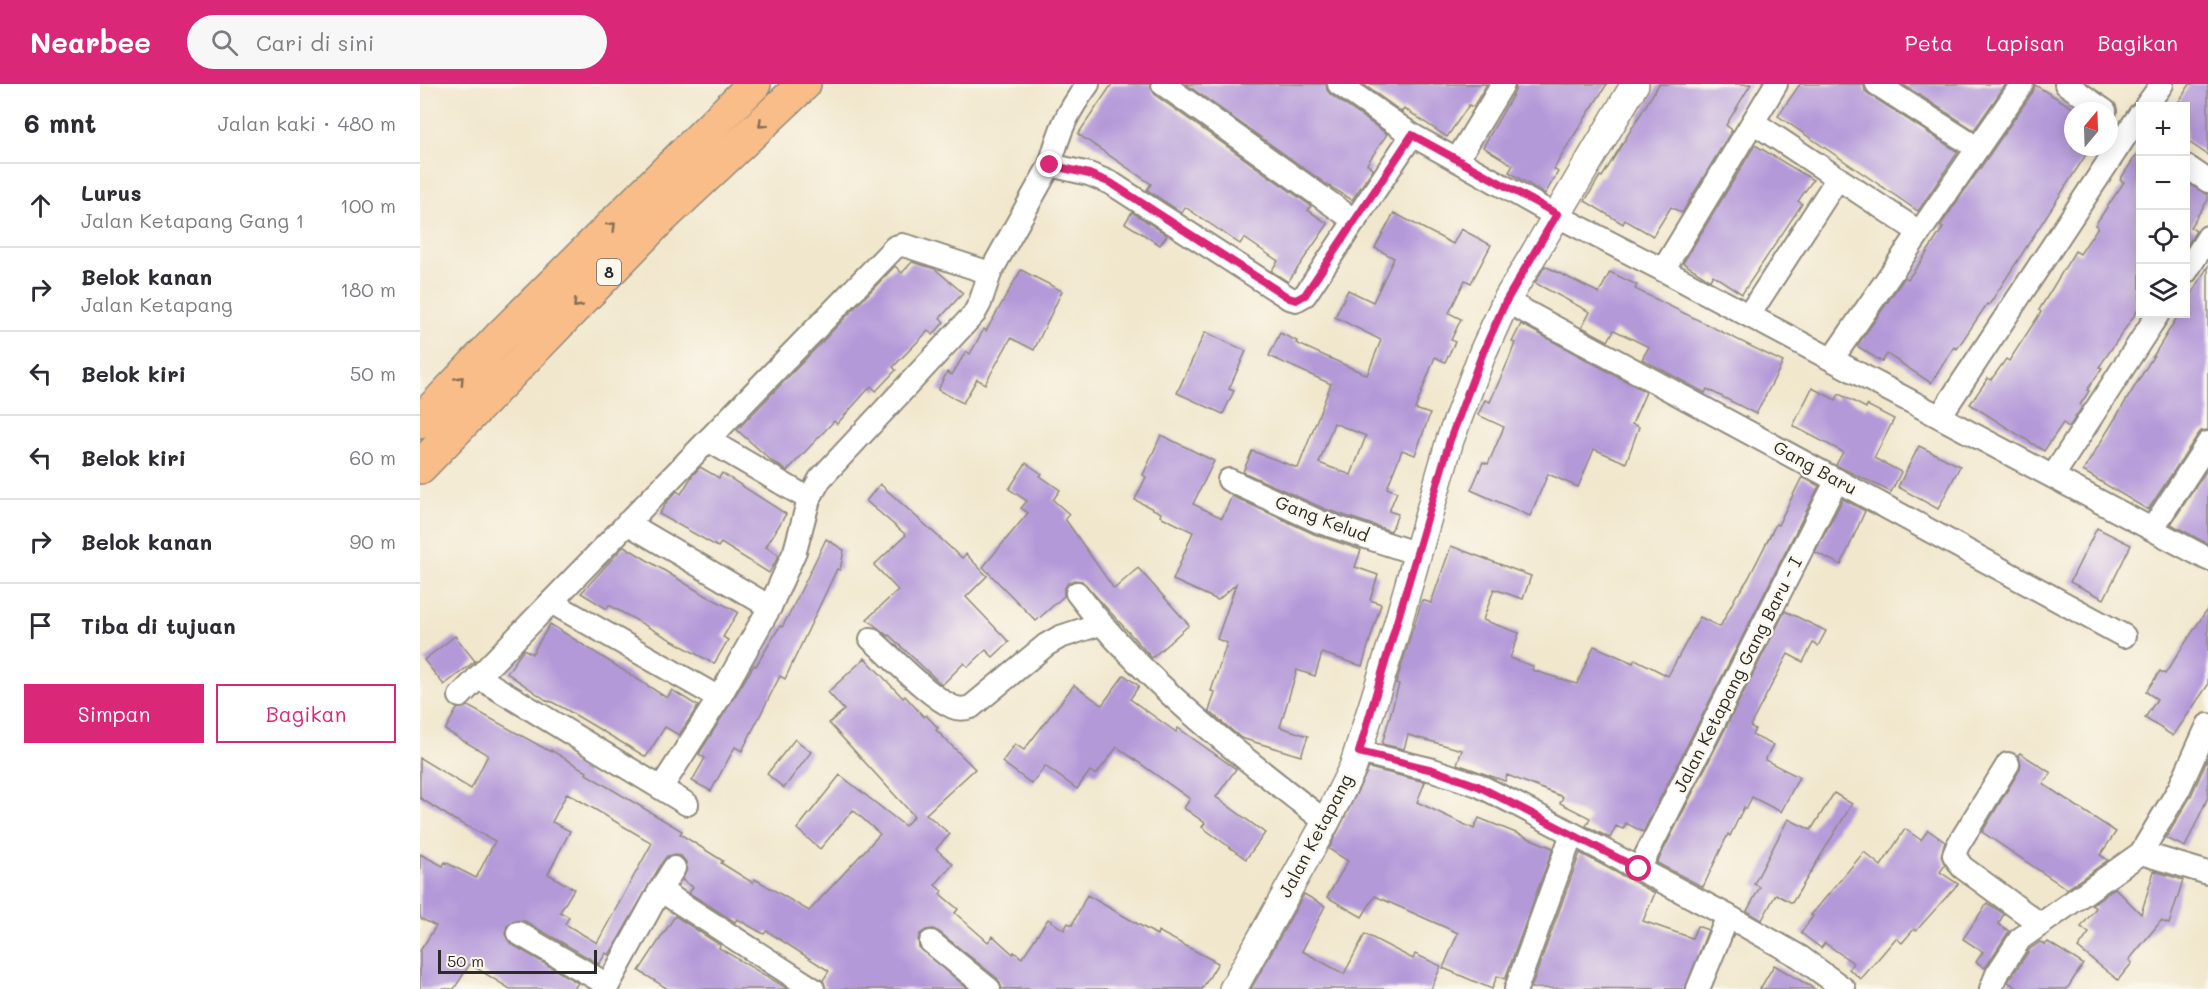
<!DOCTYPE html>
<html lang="id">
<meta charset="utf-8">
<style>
:root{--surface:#fff;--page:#f7f7f7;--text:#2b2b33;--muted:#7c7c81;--line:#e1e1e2;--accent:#db2777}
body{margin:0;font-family:Mali,sans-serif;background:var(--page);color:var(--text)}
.controls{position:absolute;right:18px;top:18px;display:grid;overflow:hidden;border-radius:0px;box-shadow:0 3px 15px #0003}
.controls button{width:54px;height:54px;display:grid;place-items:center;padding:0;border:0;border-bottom:2px solid var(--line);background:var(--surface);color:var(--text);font:30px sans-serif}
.compass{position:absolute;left:1644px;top:18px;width:54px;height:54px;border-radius:50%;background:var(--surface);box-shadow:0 3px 15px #0003;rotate:19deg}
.scale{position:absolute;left:18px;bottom:15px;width:159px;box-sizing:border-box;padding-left:6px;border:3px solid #2b2b2b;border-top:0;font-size:16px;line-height:21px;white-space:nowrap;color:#2b2b2b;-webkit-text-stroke:4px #fbf7ec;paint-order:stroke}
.stop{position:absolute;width:18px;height:18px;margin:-14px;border:4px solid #db2777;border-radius:50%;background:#fff}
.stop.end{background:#db2777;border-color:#fff;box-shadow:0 2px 6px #0008}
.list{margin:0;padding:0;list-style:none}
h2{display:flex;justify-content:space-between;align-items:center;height:78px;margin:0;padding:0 24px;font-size:26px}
h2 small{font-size:20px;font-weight:400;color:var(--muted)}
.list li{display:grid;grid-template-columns:39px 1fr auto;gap:18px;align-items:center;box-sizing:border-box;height:84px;padding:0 24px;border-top:2px solid var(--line)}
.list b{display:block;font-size:22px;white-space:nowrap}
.list p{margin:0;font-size:20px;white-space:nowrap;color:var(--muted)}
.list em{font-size:20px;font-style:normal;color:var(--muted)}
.actions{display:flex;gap:12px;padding:18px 24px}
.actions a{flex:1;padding:14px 0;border:2px solid var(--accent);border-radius:0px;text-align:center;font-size:21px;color:var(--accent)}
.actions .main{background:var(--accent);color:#fff}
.icon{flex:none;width:33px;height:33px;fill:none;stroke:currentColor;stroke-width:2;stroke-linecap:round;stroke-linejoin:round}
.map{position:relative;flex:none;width:1788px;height:905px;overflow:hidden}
header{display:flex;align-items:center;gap:36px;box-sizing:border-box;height:84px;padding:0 30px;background:var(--accent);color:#fff}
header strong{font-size:28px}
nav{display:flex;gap:33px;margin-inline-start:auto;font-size:21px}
.search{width:420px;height:54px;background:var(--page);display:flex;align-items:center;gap:15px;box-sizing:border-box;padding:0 21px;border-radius:33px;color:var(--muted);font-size:22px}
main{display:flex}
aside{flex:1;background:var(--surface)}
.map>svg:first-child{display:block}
.building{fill:#b499d9;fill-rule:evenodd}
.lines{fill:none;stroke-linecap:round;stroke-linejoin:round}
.minor-casing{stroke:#8e897c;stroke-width:26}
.tertiary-casing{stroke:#8e897c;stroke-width:30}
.motorway-casing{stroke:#8e897c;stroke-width:36}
.minor{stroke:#fff;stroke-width:22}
.tertiary{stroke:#fff;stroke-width:27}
.motorway{stroke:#f8bd89;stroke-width:33}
.oneway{stroke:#876d55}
.route{stroke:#db2777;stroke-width:8}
.labels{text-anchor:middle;stroke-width:5;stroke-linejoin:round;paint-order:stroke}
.shield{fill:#fbf7ec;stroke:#696865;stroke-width:1.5}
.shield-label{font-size:16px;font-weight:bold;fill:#2b2b2b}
.street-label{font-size:18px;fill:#2b2b2b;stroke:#fbf7ec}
</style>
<header>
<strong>Nearbee</strong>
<div class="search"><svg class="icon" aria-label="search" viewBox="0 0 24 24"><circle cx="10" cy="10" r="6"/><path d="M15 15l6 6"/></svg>Cari di sini</div>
<nav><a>Peta</a><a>Lapisan</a><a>Bagikan</a></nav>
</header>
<main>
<aside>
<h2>6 mnt<small>Jalan kaki · 480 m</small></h2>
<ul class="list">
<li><svg class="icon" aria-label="ahead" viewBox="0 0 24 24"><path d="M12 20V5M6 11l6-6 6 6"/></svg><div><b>Lurus</b><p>Jalan Ketapang Gang 1</p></div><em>100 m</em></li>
<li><svg class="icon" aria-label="right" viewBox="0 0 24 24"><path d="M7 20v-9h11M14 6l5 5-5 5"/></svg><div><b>Belok kanan</b><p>Jalan Ketapang</p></div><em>180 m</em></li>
<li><svg class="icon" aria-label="left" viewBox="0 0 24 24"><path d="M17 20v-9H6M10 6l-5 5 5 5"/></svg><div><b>Belok kiri</b></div><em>50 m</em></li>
<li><svg class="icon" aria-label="left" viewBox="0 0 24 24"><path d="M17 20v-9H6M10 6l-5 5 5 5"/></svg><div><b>Belok kiri</b></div><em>60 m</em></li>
<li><svg class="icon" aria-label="right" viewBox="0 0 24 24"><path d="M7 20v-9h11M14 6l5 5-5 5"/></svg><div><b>Belok kanan</b></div><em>90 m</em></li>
<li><svg class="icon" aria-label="arrive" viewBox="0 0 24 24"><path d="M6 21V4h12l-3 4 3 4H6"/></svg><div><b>Tiba di tujuan</b></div></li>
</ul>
<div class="actions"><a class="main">Simpan</a><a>Bagikan</a></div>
</aside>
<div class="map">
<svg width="1788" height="905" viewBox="0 0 1788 905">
<rect width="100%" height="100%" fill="#fbf7ec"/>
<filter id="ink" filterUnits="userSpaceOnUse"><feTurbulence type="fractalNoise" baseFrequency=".0167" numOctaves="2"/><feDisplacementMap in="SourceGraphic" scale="12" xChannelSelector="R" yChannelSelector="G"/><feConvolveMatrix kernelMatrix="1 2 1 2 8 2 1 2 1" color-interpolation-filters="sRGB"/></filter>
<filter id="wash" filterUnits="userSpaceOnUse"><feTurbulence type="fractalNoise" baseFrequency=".008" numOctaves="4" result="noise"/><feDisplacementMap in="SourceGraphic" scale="24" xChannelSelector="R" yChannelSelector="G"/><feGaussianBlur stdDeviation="1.35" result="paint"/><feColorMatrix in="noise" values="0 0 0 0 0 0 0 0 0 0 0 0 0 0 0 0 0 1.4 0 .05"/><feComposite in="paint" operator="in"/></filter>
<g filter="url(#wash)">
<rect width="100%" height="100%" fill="#f1e7cd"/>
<g id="blocks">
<g class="building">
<path d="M 692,0 L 730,0 L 735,11 L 891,122 L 888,126 L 908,140 L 868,198 L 851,187 L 858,177 L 824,154 L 820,160 L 765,123 L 762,129 L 727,106 L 731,100 L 658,50 Z"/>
<path d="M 766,0 L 906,0 L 907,6 L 911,11 L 967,50 L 947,80 L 953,85 L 932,116 L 906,100 Z"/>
<path d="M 943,0 L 1067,0 L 1053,23 L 1049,21 L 1027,53 L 988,27 L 984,25 L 982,28 Z"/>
<path d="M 1096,0 L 1187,0 L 1146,64 L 1134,85 L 1138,88 L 1125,110 L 1089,88 L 1093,81 L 1063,63 L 1095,7 Z"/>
<path d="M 1239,0 L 1331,0 L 1306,41 L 1312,46 L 1262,129 L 1251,123 L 1233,152 L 1205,136 L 1203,140 L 1165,117 L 1180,92 L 1182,93 Z"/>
<path d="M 1380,0 L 1444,0 L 1445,7 L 1450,11 L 1538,68 L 1498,127 L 1358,32 Z"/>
<path d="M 1482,0 L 1586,0 L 1554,46 Z"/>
<path d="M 1770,0 L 1788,0 L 1788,71 L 1766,56 L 1766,22 L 1756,22 Z"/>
<path d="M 1615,1 L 1653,24 L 1653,63 L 1671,63 L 1569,221 L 1567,220 L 1537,265 L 1534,263 L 1511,299 L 1467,270 L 1462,278 L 1437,262 L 1485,193 L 1488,195 L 1502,176 L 1523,144 L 1520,142 L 1613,8 Z"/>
<path d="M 1335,61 L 1393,96 L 1378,117 L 1382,120 L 1322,210 L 1293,191 L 1290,196 L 1263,179 Z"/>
<path d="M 1720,65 L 1720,223 L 1679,283 L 1682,284 L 1667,306 L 1669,307 L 1660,321 L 1662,323 L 1649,343 L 1643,339 L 1624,367 L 1550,320 L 1568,294 L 1571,296 L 1586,275 L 1589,277 L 1621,228 L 1619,226 L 1655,167 L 1660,170 L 1678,143 L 1675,141 L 1704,98 L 1700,96 Z"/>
<path d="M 1766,98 L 1788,111 L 1788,116 L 1770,143 L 1776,147 L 1766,163 Z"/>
<path d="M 712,128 L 747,151 L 740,161 L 705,139 Z"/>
<path d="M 974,129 L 1033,160 L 1041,145 L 1071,161 L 1051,199 L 1045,196 L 1029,229 L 1041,235 L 1031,256 L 1035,258 L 1025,278 L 1015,273 L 995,325 L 1010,330 L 995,371 L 982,366 L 967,404 L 977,408 L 969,427 L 978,430 L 971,447 L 905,425 L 823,388 L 832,367 L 878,384 L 911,300 L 849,272 L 860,249 L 877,257 L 876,259 L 947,291 L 961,256 L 915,233 L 928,206 L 953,218 L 974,174 L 955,164 ZM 914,339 L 946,352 L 931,391 L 899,379 Z"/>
<path d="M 492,178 L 515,185 L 543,209 L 520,234 L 524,238 L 513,251 L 508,247 L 473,283 L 476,286 L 456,307 L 451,302 L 417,340 L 414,337 L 367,387 L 353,378 L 317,346 L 475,182 L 482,189 Z"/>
<path d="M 1125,182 L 1179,209 L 1190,188 L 1217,201 L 1215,205 L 1363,278 L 1336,330 L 1287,305 L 1285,309 L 1222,275 L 1229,263 L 1194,246 L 1188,257 L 1162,243 L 1170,228 L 1115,199 Z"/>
<path d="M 1788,182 L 1788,346 L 1781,347 L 1777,352 L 1728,426 L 1663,387 L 1759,230 L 1766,230 L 1766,220 Z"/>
<path d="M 601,186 L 642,207 L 614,266 L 591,254 L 565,300 L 557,295 L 543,319 L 518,306 L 527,288 L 532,291 L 546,267 L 550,270 L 564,245 L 566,247 Z"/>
<path d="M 1101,240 L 1226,308 L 1212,340 L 1219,343 L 1206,379 L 1174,365 L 1158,403 L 1128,390 L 1110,432 L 1051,406 L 1063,378 L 1068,380 L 1084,343 L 1058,331 L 1065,316 L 1070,318 L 1089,275 L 1095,259 L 1092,258 Z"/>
<path d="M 785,248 L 826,267 L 809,305 L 814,307 L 803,330 L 757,309 Z"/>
<path d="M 1392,304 L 1416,316 L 1419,310 L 1446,324 L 1447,321 L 1474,335 L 1454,374 L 1481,388 L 1471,408 L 1416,381 L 1423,368 L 1373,342 Z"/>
<path d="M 741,351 L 794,377 L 773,420 L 802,434 L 812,412 L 894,450 L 941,466 L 935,483 L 958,491 L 950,516 L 961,520 L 942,582 L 902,569 L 895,592 L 877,586 L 860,643 L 888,652 L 881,672 L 821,654 L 789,627 L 795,608 L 791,607 L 807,559 L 797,555 L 816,500 L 798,516 L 753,496 L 773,448 L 740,432 L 741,429 L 715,416 L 726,393 L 723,391 Z"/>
<path d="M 1499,362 L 1540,382 L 1518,425 L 1478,403 Z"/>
<path d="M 606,379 L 622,390 L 620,392 L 640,406 L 633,416 L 649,430 L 645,435 L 694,505 L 718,484 L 769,541 L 732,574 L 662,497 L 654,496 L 648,499 L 644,505 L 644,512 L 616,537 L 563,483 L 608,429 L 601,424 L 607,417 L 589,405 Z"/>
<path d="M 280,383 L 299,394 L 302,389 L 366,430 L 347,461 L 346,463 L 359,471 L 349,489 L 301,459 L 298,463 L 239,430 L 246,419 L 257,407 L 261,410 L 272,392 Z"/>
<path d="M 1788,384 L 1788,460 L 1751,440 Z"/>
<path d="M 1382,393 L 1399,402 L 1223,748 L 1206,739 L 1203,745 L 1196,742 L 1190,754 L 1166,742 L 1170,734 L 1140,719 L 1143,713 L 1087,691 L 1085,697 L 1037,680 L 1042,666 L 988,651 L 984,665 L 962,660 L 979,600 L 976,599 L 1002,516 L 1011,519 L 1031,462 L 1111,492 L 1103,515 L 1074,505 L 1063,536 L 1099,549 L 1090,574 L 1113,582 L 1112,586 L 1157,600 L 1174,562 L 1213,579 L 1215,575 L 1248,592 L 1280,533 L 1300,543 L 1317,510 L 1318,510 L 1328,495 L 1356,440 L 1358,441 Z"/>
<path d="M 460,400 L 542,474 L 546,470 L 567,492 L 546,513 L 589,558 L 573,573 L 566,566 L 548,583 L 544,579 L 522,601 L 469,551 L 468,552 L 447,535 L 478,506 L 454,481 L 486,451 L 446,417 Z"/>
<path d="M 1423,415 L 1445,427 L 1421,481 L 1395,468 Z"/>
<path d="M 1677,444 L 1711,461 L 1684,515 L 1650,498 Z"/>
<path d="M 406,455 L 424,466 L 420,486 L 417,485 L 365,595 L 360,592 L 322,667 L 315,663 L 291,707 L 272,697 L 285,674 L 279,670 L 334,581 L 336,582 L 360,542 L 362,543 L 371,527 Z"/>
<path d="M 204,462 L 281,509 L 318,528 L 303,553 L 308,556 L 294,580 L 189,521 L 187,525 L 161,509 Z"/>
<path d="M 1788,524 L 1788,601 L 1753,652 L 1725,634 L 1737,615 L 1726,608 L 1740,587 L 1745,590 Z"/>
<path d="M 1365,527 L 1406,547 L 1398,562 L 1393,559 L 1383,578 L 1368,570 L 1330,642 L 1335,645 L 1332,651 L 1353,661 L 1345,676 L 1379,693 L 1361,728 L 1332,713 L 1326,725 L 1324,723 L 1310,752 L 1308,750 L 1283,803 L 1237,779 Z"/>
<path d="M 130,540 L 247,614 L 252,606 L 278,622 L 259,651 L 245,643 L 226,673 L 147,626 L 130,617 L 129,618 L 87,589 L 104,565 L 112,570 Z"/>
<path d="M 35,552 L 55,577 L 24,601 L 4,576 Z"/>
<path d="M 445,574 L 483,614 L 485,612 L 504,633 L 506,631 L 518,644 L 516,646 L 555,685 L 506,730 L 530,750 L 516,765 L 533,780 L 515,801 L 522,807 L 520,810 L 538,825 L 535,829 L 568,858 L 573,852 L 593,870 L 594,868 L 602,874 L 628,835 L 644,846 L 648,839 L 652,841 L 667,811 L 737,851 L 738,847 L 798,879 L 782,905 L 582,905 L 578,895 L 519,848 L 513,845 L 506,846 L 500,850 L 498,856 L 499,863 L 548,905 L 406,905 L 403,896 L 409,887 L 347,847 L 344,850 L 317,835 L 315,838 L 269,809 L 273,803 L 262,796 L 267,785 L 266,778 L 261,772 L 254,771 L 247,772 L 243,777 L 189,871 L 186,869 L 179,880 L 105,837 L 97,836 L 87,842 L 85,850 L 91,860 L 158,899 L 154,905 L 90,905 L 50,880 L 34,905 L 0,905 L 0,867 L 16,842 L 0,834 L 0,770 L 23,782 L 25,778 L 56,794 L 75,757 L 33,735 L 0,714 L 0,674 L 51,705 L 68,671 L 25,646 L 37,625 L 48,622 L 131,668 L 131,666 L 167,688 L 166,690 L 262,747 L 260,750 L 303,777 L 301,779 L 333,799 L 335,795 L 389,827 L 460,750 L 433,726 L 400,765 L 377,745 L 420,691 L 485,742 L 494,732 L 409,639 L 424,626 L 408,608 ZM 147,709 L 232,759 L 177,859 L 145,840 L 149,833 L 140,828 L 154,805 L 128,790 L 150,747 L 132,738 Z"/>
<path d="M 704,591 L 719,602 L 710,615 L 756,648 L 758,644 L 816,685 L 796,713 L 845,749 L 826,775 L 782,743 L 785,739 L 764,724 L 770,715 L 697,663 L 676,691 L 670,687 L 657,705 L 625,682 L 612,700 L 582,678 L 595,660 L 604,666 L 654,601 L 682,621 Z"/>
<path d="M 375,655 L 391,668 L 364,704 L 347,690 Z"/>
<path d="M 1600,669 L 1631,689 L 1623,700 L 1696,748 L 1680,771 L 1688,776 L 1647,805 L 1562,748 L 1599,687 L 1601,680 L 1598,671 Z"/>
<path d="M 1788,674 L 1788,713 L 1765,763 L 1746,754 L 1771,712 Z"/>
<path d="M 949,684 L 1005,698 L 997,718 L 1054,745 L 1059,734 L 1133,764 L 1085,895 L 1077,892 L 1072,905 L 1023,884 L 1038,849 L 955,812 L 942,833 L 907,813 L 928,777 L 909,765 Z"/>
<path d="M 1414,709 L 1432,720 L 1372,819 L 1356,810 L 1342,836 L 1327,827 L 1340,803 L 1334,800 L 1368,735 L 1391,746 Z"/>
<path d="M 1485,745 L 1501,756 L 1508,746 L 1525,758 L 1521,772 L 1525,781 L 1520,788 L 1538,800 L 1496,847 L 1494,845 L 1482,859 L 1476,854 L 1441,895 L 1429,885 L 1433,879 L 1405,859 L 1401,864 L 1381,849 L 1393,832 L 1391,831 L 1444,768 L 1461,782 Z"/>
<path d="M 1160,769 L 1235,809 L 1223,837 L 1272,854 L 1277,842 L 1288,846 L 1265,905 L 1111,904 Z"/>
<path d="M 1734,787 L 1763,796 L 1749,840 L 1741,837 L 1709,876 L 1712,879 L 1698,896 L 1658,864 L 1669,849 L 1661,843 L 1676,824 L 1671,821 L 1695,804 L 1721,830 Z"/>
<path d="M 884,810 L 905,822 L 882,867 L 924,890 L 945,850 L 993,875 L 995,870 L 1021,882 L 1011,905 L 831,905 Z"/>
<path d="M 1567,819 L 1584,830 L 1578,840 L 1589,847 L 1565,884 L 1556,878 L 1563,868 L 1543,855 Z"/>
<path d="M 255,832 L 300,861 L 299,864 L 368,905 L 248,905 L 219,887 Z"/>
<path d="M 1620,858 L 1625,861 L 1628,858 L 1663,880 L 1647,905 L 1599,905 L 1588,898 L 1610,865 Z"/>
<path d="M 1354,881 L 1395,905 L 1340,905 Z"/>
</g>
</g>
</g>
<g filter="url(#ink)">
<use href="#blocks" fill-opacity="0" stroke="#8e897c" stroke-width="1.5"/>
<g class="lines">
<g class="minor-casing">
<g id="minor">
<path d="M 668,0 C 646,30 640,45 630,81 L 669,90 L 691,99 L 869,214 L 876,216 L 885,211 L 992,51"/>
<path d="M 743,0 L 935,137"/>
<path d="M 919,0 L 992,51 L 1122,124 L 1243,186 L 1788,475"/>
<path d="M 1457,0 L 1557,64"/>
<path d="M 1646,0 L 1685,27"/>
<path d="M 1726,22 L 1742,0"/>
<path d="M 1333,38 L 1499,148"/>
<path d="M 1037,76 L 1083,0"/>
<path d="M 1766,82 L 1788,97"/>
<path d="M 1243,186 L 1356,0"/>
<path d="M 1766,188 L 1788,153"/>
<path d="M 1086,217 L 1704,552"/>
<path d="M 1329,231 L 1418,94"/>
<path d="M 1412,275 L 1602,0"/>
<path d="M 1520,332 L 1720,30"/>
<path d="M 288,356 L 389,415"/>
<path d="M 1633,392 L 1738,230"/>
<path d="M 809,396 L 900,438 L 998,470"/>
<path d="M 207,439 L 350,523"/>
<path d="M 1732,445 L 1788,359"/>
<path d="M 657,509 C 724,598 818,670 906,738"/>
<path d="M 131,518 L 299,614"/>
<path d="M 451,555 C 472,573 509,613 533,623 C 540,626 545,625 551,623 L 626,561 L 640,553 L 680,540"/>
<path d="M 58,593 L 267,720"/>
<path d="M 40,612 L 475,163 L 482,161 L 490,163 L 570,189"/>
<path d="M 939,668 L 1013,686 L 1058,701 L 1098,721 L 1308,832 L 1380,873 L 1424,905"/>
<path d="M 1588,680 L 1538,761 L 1534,771 L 1542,783 L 1620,840"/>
<path d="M 241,704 L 299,614 L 350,523 L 375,467 L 389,415 L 400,395 L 554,230 L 560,219 L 570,189 L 630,81"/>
<path d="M 1721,769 L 1788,789"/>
<path d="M 1219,785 L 1417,396"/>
<path d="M 240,806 L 393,905"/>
<path d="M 98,849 L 188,901"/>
<path d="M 511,858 L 569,905"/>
<path d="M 186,905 L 240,806 L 254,784"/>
<path d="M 1096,905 L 1152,750"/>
<path d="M 1278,905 L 1308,832"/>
<path d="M 1571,905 L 1577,890 L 1600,855 L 1721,769 L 1759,705 L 1788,641"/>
</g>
</g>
<g class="tertiary-casing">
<path id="tertiary" d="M 813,905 L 906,738 L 933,683 L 973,556 L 1030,356 L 1063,268 L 1086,217 L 1215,0"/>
</g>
<g class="motorway-casing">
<g id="motorway">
<path d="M 0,338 L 80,253 L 334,0"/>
<path d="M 0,383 L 233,142 L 384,0"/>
</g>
</g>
<use href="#minor" class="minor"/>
<use href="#tertiary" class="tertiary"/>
<use href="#motorway" class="motorway"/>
</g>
<defs><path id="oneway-chevron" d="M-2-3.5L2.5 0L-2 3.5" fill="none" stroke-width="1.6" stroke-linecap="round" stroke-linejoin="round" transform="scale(1.5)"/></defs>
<g class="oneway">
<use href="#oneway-chevron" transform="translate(342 40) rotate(137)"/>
<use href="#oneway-chevron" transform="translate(192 142) rotate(-45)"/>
<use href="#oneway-chevron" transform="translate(157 220) rotate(134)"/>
<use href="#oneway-chevron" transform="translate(40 296) rotate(-47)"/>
</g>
</g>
<g class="lines" filter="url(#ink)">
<path class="route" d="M 630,81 L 669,90 L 691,99 L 869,214 L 876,216 L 885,211 L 992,51 L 1137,130 L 1086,217 L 1063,268 L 1030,356 L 939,668 L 1013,686 L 1058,702 L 1219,785"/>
</g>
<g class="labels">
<rect class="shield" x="177" y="175" width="24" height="26" rx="4.5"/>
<g class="shield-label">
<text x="189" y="194">8</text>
</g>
<g class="street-label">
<text transform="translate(1395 384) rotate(29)" y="6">Gang Baru</text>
<text transform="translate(902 435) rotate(21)" y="6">Gang Kelud</text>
<text transform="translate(1318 591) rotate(-63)" y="6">Jalan Ketapang Gang Baru - I</text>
<text transform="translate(896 752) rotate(-62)" y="6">Jalan Ketapang</text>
</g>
</g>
</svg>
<div class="controls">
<button>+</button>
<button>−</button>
<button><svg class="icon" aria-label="locate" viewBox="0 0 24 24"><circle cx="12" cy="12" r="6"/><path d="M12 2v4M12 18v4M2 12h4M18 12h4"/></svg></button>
<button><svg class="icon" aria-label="layers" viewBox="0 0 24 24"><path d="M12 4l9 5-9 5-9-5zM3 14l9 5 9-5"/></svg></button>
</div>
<svg class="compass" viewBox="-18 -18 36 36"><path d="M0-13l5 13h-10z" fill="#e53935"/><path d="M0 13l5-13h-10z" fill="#7c7c81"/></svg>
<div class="scale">50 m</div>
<div class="stop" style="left:1219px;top:785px"></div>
<div class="stop end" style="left:630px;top:81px"></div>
</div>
</main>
